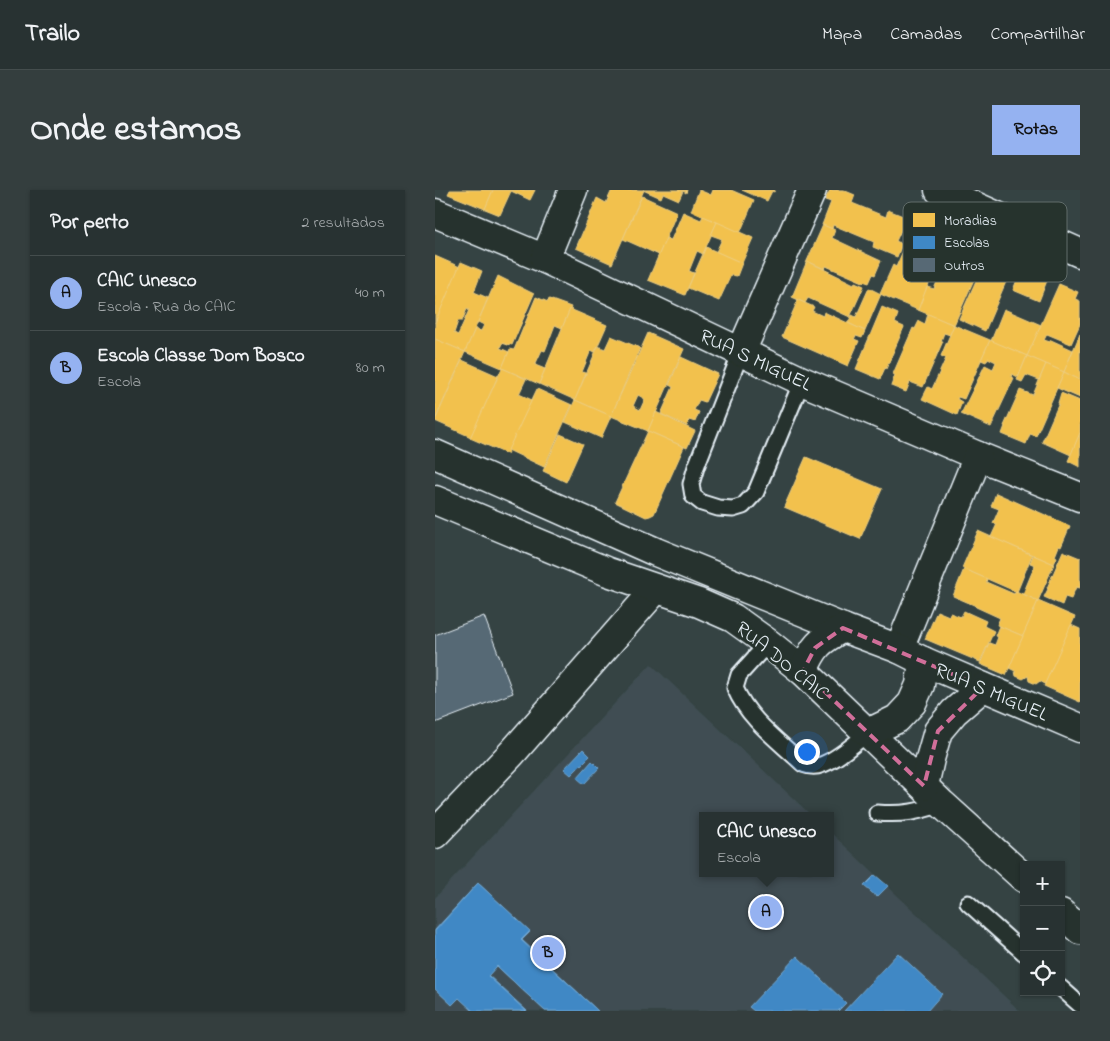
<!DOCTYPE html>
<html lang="pt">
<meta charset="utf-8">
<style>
:root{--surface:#283232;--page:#343e3e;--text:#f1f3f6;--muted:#a5aaac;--line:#444d4d;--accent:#95b2f1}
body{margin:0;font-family:"Indie Flower",sans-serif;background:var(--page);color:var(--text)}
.controls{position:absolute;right:15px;bottom:15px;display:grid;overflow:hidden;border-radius:0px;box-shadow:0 1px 4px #0004}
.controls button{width:45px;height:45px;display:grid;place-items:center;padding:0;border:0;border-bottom:1px solid var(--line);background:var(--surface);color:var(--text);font:25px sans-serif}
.you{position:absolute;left:371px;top:561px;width:18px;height:18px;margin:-12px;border:4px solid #fff;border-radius:50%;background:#1a73e8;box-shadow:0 0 0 8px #1a73e833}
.badge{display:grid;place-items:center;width:32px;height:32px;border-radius:50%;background:var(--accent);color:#111;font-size:16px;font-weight:700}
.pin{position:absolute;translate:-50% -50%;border:2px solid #fff;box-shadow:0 1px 5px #0006}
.popup{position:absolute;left:264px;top:622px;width:135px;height:65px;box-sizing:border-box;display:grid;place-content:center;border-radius:0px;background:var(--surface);filter:drop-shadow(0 1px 4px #0005);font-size:16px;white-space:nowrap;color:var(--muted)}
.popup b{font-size:19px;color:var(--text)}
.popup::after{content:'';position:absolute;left:50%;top:100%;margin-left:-10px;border:10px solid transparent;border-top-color:var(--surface)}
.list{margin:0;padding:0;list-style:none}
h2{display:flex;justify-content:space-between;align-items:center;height:65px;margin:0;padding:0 20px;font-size:21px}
h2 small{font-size:16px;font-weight:400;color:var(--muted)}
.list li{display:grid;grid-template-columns:32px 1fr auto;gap:15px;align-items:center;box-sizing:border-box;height:75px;padding:0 20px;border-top:1px solid var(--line)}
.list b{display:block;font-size:19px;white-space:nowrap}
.list p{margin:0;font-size:16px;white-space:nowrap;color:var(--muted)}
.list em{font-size:16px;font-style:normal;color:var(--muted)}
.icon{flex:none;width:28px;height:28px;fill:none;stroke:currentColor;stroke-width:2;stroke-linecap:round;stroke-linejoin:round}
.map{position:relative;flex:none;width:645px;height:821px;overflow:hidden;border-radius:0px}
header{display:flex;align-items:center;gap:30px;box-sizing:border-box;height:70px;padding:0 25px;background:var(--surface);border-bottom:1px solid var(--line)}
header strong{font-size:24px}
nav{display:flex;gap:28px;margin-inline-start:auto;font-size:18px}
.intro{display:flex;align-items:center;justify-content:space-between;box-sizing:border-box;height:120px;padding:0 30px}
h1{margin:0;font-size:35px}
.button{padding:12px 22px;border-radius:0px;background:var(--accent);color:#111;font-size:18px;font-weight:700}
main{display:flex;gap:30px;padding:0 30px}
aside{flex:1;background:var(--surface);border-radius:0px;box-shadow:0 1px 4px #0004}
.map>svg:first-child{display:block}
.built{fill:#3f4e52}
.homes{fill:#f2c14e;stroke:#efcf81;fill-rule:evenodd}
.schools{fill:#3f88c5;stroke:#72a8d4}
.building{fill:#576975;stroke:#e8f1f8}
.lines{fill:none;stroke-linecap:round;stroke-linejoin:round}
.service-casing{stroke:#e8f1f8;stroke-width:19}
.minor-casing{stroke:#e8f1f8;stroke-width:31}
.tertiary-casing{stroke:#e8f1f8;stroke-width:31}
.service{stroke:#26332d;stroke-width:15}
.minor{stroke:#26332d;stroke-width:28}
.tertiary{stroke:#26332d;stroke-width:28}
.marked{fill:none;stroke:#d16f9a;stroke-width:4;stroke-dasharray:10 6;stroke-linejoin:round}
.labels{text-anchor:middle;stroke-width:5;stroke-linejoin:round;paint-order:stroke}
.street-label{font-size:20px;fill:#e8f1f8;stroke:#26332d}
.key{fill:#26332d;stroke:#606c6a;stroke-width:1}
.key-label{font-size:14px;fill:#e8f1f8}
</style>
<header>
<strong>Trailo</strong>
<nav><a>Mapa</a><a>Camadas</a><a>Compartilhar</a></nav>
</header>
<div class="intro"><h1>Onde estamos</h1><a class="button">Rotas</a></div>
<main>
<aside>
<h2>Por perto<small>2 resultados</small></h2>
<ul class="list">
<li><span class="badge">A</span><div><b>CAIC Unesco</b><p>Escola · Rua do CAIC</p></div><em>40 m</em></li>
<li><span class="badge">B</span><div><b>Escola Classe Dom Bosco</b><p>Escola</p></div><em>80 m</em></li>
</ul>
</aside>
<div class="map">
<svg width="645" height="821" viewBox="0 0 645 821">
<rect width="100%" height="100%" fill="#354343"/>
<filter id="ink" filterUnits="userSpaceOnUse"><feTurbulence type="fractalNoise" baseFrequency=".02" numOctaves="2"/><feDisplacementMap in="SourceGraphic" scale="10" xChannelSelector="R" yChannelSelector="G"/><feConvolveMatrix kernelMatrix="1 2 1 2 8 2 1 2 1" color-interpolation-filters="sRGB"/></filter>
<g filter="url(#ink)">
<path class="built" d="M 216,474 L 377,626 L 267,626 L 267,683 L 395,683 L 395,642 L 585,821 L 3,821 L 0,818 L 0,708 Z"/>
<g class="homes">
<path d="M 15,0 L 58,0 L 50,19 L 13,4 Z"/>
<path d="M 58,0 L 100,0 L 95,10 L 76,1 L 65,25 L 50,19 Z"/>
<path d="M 177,0 L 209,0 L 177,74 L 141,58 L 162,8 L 171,13 Z"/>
<path d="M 208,0 L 252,0 L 251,3 L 248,1 L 244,10 L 228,3 L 226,8 Z"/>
<path d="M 264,0 L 276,5 L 278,0 L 296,0 L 319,10 L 305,43 L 256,21 Z"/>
<path d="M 307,0 L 340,0 L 339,2 L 337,1 L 332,11 Z"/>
<path d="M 395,0 L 408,0 L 420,5 L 417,13 L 451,27 L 453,20 L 478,30 L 474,39 L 468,36 L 461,51 L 467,54 L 462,67 L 438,57 L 439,52 L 398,35 L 397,39 L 387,35 L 396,12 L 390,10 Z"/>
<path d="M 207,6 L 242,22 L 224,65 L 188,49 Z"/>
<path d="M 248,22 L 266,30 L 268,26 L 282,32 L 268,64 L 262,61 L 254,81 L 259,83 L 250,105 L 213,90 L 231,48 L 236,50 Z"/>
<path d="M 481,31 L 515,44 L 503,73 L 494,69 L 489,80 L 498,84 L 483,120 L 445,104 L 458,75 L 461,77 Z"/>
<path d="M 282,32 L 318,48 L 307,73 L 281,62 L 287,49 L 276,45 Z"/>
<path d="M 388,35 L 400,40 L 397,48 L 446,71 L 440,85 L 438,84 L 434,93 L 428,91 L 428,92 L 391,76 L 390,79 L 372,71 Z"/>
<path d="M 271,57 L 307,73 L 302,86 L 296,85 L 284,111 L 253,98 Z"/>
<path d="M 515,61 L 541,71 L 542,68 L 548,69 L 519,135 L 483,120 L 492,97 L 499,99 Z"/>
<path d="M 0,66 L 25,77 L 0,133 Z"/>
<path d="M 551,68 L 576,80 L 550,141 L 524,129 Z"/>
<path d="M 372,71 L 419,94 L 420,92 L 429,96 L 415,127 L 373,108 L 370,113 L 357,107 Z"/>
<path d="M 26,72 L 47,81 L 39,102 L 53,108 L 30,162 L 0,149 L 0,133 ZM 32,119 L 34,120 L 23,145 L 19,143 L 23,131 L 27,131 Z"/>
<path d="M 587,77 L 613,88 L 604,111 L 578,100 Z"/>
<path d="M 63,86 L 99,104 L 77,155 L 74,154 L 73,155 L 67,153 L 65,158 L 74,162 L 67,178 L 30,162 L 40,139 L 46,141 L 49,135 L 43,132 Z"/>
<path d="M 624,94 L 643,102 L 640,109 L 645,111 L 645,134 L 636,154 L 612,144 L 609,150 L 615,152 L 616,150 L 638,160 L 629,182 L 592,166 Z"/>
<path d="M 434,98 L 446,104 L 430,141 L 413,133 L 417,125 L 421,127 Z"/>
<path d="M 101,107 L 113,112 L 114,109 L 136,117 L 127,138 L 120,135 L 110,161 L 107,160 L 100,175 L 110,179 L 104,194 L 67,178 L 75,159 L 79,160 Z"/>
<path d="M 363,110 L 379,117 L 377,121 L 388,126 L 389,122 L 430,141 L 427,148 L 421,146 L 419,149 L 424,151 L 413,176 L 347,147 Z"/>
<path d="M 447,117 L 463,124 L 460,133 L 469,137 L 451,179 L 450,178 L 445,189 L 421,179 Z"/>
<path d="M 135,119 L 172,135 L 160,162 L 156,160 L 147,182 L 151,183 L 140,210 L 104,194 Z"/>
<path d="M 569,119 L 606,135 L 592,166 L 556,151 Z"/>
<path d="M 493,124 L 519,135 L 515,145 L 509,143 L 506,151 L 508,151 L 488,197 L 475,192 L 471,202 L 456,196 L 460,185 L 458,184 L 478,138 L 480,139 L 484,131 L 490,134 Z"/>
<path d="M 519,135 L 555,150 L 529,209 L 523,207 L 522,209 L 527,212 L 522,225 L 487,209 L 493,197 L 497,199 L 511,168 L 506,166 Z"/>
<path d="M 213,143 L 249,159 L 213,241 L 176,226 ZM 203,205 L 210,209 L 205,220 L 198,216 Z"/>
<path d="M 645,144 L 645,190 L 629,182 Z"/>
<path d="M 176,146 L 205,158 L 176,226 L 140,210 L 163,156 L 170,159 Z"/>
<path d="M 0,149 L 30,162 L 0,230 Z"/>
<path d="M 555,150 L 592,166 L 583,187 L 577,184 L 576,187 L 579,188 L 556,237 L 526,224 L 550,175 L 558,179 L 561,172 L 553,168 L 551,172 L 546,170 Z"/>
<path d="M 592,166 L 611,174 L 604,190 L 591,185 L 587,192 L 582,190 Z"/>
<path d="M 246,167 L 283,184 L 270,212 L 264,210 L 259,220 L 264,222 L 260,232 L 254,230 L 252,236 L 226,224 L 238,197 L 234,195 Z"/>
<path d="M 27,170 L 63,186 L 36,247 L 0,231 Z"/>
<path d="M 611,174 L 629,182 L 601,246 L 595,244 L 591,254 L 567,244 L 570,236 L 569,236 L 585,200 L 598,205 Z"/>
<path d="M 67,178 L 91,189 L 84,204 L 97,210 L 72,264 L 35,248 Z"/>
<path d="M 629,182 L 645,190 L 645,208 L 622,198 Z"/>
<path d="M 102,199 L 137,215 L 109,277 L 73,260 Z"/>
<path d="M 626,203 L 645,211 L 645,243 L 636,265 L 607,252 L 624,213 L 623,213 Z"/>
<path d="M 140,210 L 176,226 L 166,248 L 130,232 Z"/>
<path d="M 221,222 L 260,241 L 252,258 L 213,241 Z"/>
<path d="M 213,241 L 249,257 L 219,324 L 215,326 L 211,327 L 180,312 Z"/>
<path d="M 645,243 L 645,277 L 633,271 Z"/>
<path d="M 125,244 L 148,254 L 131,292 L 108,281 Z"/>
<path d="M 371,267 L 447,299 L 425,349 L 349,317 Z"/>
<path d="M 561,303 L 635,336 L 626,357 L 624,356 L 620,366 L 622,367 L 619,374 L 556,347 L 562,334 L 558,333 L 564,319 L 556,316 Z"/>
<path d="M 543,341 L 597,365 L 582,402 L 527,378 Z"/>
<path d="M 628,361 L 645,368 L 645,367 L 645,398 L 641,397 L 636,409 L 630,407 L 627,415 L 609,407 L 613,399 L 612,398 Z"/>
<path d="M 598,365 L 619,374 L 603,411 L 588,404 L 600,375 L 595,373 Z"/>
<path d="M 529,379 L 552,389 L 551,392 L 579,404 L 581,401 L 603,411 L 588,446 L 562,435 L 565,428 L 541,417 L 539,415 L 518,406 Z"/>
<path d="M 603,411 L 640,427 L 610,494 L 605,491 L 601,494 L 594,491 L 593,486 L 588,489 L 581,486 L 580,481 L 574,478 Z"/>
<path d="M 502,421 L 514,426 L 515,423 L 526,427 L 529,421 L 551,431 L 549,436 L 559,441 L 545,472 L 490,449 Z"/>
<path d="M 636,435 L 645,439 L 645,512 L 609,496 Z"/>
<path d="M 564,436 L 588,446 L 571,485 L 545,474 L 554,453 L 560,455 L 563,447 L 560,446 Z"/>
</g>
<g class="schools">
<path d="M 148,559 L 155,566 L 136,585 L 129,579 Z"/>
<path d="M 157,571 L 164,578 L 149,594 L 142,588 Z"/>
<path d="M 440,685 L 453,696 L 442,707 L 429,696 Z"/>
<path d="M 43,693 L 95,742 L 87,750 L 163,821 L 110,821 L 62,776 L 53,785 L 92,821 L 39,821 L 25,807 L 17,814 L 0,798 L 0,740 Z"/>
<path d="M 43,693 L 95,741 L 86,750 L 163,821 L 110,821 L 62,776 L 53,786 L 91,821 L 38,821 L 24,808 L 17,815 L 0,799 L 0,741 Z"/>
<path d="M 463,763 L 507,804 L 492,821 L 409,821 Z"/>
<path d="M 362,766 L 411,813 L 403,821 L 319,821 L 314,817 Z"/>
</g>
<path class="building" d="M 49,426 L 78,503 L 0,533 L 0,445 Z"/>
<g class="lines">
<g class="service-casing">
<g id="service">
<path d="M 306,162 L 261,277 L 256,294 L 258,306 L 267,313 L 283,318 L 298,319 L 308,316 L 321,302 L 367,191"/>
<path d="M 333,453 L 304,485 L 300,498 C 313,529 344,551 368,574 C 371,575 373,576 376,576 C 392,579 420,553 433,543"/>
<path d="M 442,623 C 469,625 482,622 507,614"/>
<path d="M 533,713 L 589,763"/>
<path d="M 626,798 L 645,815"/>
</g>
</g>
<g class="minor-casing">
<g id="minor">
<path d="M 504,0 L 645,63"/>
<path d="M 0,23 L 110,69 L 367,191 L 543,266 L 645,307"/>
<path d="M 110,69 L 138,0"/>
<path d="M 306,162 L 377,0"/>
<path d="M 464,459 L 543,266"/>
<path d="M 0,644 L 77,563 L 221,399"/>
</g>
</g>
<g class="tertiary-casing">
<g id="tertiary">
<path d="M 0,264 L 221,362 L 408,438 L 464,459 L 488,471 L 645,538"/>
<path d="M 0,310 L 173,382 L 264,413 L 298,428 L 333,453 L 368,481 L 507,614 L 589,688"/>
<path d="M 368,481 C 379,456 384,451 408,438"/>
<path d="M 433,543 L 462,529 L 477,513 L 485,495 L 488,471"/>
<path d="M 489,596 L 495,569 L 503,541 L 519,522 L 548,497"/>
<path d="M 626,723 L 645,740"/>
</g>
</g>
<use href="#service" class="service"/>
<use href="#minor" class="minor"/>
<use href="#tertiary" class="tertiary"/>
</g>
</g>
<path class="marked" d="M 408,438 L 548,497 L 503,541 L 489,596 L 368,481 L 380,458 Z"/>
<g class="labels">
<g class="street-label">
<text transform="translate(321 169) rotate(25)" y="7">RUA S MIGUEL</text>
<text transform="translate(348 470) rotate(39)" y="7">RUA DO CAIC</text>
<text transform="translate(557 501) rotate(23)" y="7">RUA S MIGUEL</text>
</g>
</g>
<rect x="468" y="12" width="164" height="80" rx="8" class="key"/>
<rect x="478" y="23" width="22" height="14" fill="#f2c14e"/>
<rect x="478" y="46" width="22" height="13" fill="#3f88c5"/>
<rect x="478" y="68" width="22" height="14" fill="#576975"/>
<g class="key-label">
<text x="509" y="35">Moradias</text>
<text x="509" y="57">Escolas</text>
<text x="509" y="80">Outros</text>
</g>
</svg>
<div class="controls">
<button>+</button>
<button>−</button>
<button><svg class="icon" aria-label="locate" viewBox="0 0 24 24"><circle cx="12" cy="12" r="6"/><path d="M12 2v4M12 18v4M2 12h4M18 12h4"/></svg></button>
</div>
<div class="you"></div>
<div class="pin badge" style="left:331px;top:722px">A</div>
<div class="popup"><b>CAIC Unesco</b>Escola</div>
<div class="pin badge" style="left:113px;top:763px">B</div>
</div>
</main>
